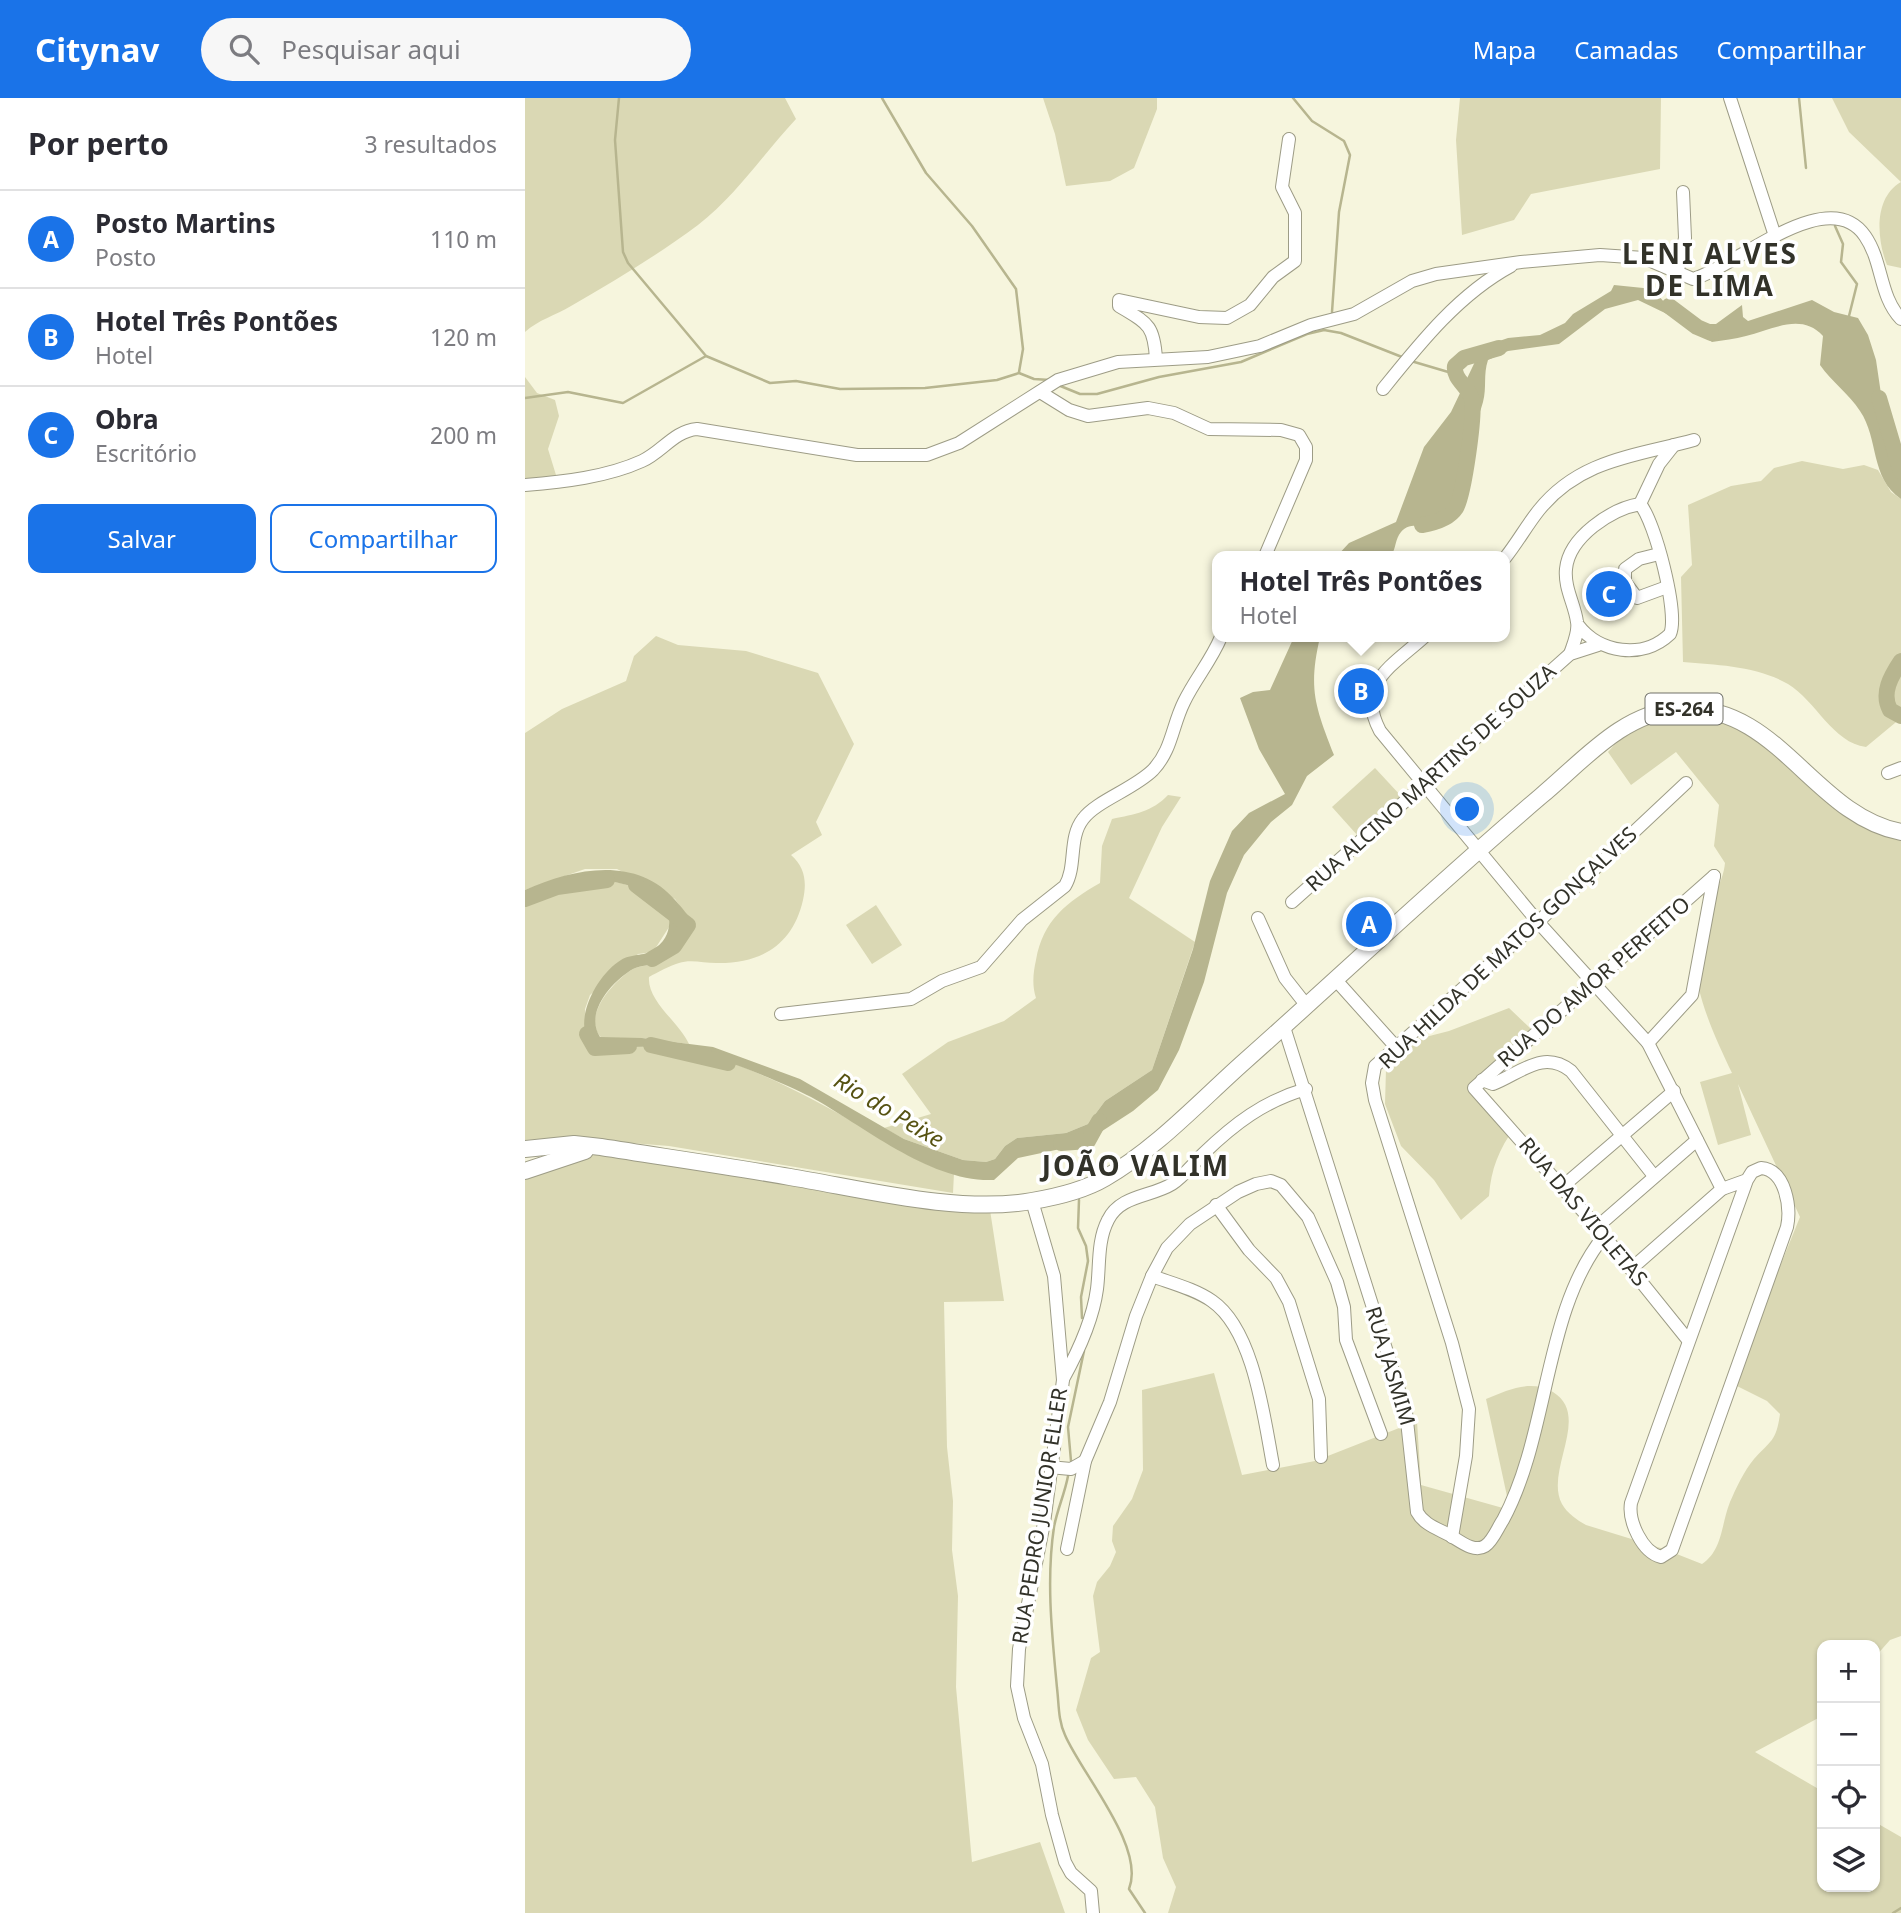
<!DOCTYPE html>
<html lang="pt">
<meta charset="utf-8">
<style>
:root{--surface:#fff;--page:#f7f7f7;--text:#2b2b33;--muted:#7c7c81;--line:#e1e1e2;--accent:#1a73e8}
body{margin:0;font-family:"Noto Sans",sans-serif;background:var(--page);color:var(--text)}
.controls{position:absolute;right:21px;bottom:21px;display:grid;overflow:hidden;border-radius:14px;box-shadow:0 2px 5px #0004}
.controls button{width:63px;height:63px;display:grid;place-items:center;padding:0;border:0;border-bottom:2px solid var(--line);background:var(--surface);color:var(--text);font:35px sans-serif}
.you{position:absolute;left:943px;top:712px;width:24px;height:24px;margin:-18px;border:5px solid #fff;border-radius:50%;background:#1a73e8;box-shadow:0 0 0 10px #1a73e833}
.badge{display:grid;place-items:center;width:46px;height:46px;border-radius:50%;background:var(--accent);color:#fff;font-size:23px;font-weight:700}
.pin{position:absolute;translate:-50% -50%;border:4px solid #fff;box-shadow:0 2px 7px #0006}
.popup{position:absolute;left:687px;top:453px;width:298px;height:91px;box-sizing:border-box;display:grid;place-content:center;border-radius:14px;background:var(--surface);filter:drop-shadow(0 2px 5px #0005);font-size:23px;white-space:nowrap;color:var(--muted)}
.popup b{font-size:26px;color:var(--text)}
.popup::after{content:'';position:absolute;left:50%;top:100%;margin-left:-14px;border:14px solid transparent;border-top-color:var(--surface)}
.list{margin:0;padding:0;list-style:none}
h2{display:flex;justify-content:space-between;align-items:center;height:91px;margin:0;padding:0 28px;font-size:30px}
h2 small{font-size:23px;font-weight:400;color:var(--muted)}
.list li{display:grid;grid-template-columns:46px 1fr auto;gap:21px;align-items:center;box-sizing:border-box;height:98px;padding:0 28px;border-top:2px solid var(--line)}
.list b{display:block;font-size:26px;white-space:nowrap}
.list p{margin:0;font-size:23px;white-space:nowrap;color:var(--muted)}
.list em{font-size:23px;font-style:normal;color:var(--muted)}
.actions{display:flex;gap:14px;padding:21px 28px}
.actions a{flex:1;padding:16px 0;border:2px solid var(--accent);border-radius:14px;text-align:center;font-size:24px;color:var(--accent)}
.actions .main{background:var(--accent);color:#fff}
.icon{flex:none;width:38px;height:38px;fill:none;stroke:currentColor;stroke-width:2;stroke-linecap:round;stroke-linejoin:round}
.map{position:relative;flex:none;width:1376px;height:1815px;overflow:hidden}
header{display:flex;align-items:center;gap:42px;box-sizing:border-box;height:98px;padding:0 35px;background:var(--accent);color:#fff}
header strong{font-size:33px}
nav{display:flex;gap:38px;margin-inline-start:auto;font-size:24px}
.search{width:490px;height:63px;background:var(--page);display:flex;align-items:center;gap:18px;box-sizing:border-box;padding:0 24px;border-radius:38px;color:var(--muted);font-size:26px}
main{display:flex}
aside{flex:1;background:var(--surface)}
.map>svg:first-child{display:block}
.green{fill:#dad8b4}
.water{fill:#b7b58f}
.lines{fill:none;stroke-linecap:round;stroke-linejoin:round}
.stream{stroke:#b7b58f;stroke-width:2.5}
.river{stroke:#b7b58f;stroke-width:16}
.minor-casing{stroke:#9d9c86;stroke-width:14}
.major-casing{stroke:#9d9c86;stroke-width:18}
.minor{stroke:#fff;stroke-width:12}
.major{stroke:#fff;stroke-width:16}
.labels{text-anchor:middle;stroke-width:7;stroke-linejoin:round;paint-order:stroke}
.shield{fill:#fff;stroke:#707069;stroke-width:2}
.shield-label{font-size:19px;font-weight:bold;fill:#323229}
.street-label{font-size:21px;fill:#323229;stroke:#fff}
.water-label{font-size:23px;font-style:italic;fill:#565212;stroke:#fff}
.district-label{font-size:28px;font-weight:bold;letter-spacing:2px;fill:#323229;stroke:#fff}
</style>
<header>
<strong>Citynav</strong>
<div class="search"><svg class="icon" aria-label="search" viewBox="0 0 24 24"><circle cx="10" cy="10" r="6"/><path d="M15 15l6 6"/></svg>Pesquisar aqui</div>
<nav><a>Mapa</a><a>Camadas</a><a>Compartilhar</a></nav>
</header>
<main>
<aside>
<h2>Por perto<small>3 resultados</small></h2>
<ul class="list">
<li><span class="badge">A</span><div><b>Posto Martins</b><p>Posto</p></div><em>110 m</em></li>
<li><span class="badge">B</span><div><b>Hotel Três Pontões</b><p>Hotel</p></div><em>120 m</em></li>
<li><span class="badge">C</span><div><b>Obra</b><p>Escritório</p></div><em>200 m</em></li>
</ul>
<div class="actions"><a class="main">Salvar</a><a>Compartilhar</a></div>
</aside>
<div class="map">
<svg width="1376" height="1815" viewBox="0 0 1376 1815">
<rect width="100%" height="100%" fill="#f6f5dd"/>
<g class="green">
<path d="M 0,0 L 260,0 L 271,21 C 238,56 212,97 173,127 C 133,157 89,183 46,208 C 31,217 13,222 0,234 Z"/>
<path d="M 518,0 L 632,0 L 632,11 L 609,70 L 585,83 L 541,88 L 530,36 Z"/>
<path d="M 935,0 L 1136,0 L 1135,71 L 1006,96 L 989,122 L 937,137 L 931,42 Z"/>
<path d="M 1307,0 L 1376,0 L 1376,170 L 1362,167 C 1352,142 1348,100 1376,84 L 1324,34 Z"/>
<path d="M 0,279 L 12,295 L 30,302 L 34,318 L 23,351 L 31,377 L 14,383 L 0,380 Z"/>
<path d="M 1277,363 L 1318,371 L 1339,367 L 1353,372 L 1366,394 L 1376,401 L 1376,620 L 1341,649 C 1308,645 1291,603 1263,586 C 1232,568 1193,567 1158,564 L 1156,479 L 1167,467 L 1163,407 L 1206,388 L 1236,383 L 1249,370 Z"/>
<path d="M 131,538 L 153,547 L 221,553 L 293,575 L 329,646 L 291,724 L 297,737 L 266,757 C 280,769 282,784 278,802 C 268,846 237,866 191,865 C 179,865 165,861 154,865 C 144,868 133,874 124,879 C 122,903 154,924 164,946 L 117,940 L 79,942 C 53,922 89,882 108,871 C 116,867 127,868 135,863 C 147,856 157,836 166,825 L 150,801 L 92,771 L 60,771 L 0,792 L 0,635 L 37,611 L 101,583 L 109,558 Z"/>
<path d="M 1188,608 L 1301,692 L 1376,738 L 1376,1538 L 1365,1542 L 1350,1559 L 1350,1547 L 1297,1547 L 1297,1618 L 1230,1654 L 1297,1693 L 1297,1789 L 1350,1789 L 1350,1724 L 1376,1739 L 1376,1815 L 643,1815 L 651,1789 L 638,1760 L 630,1709 L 611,1679 L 589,1681 L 563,1642 L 551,1612 L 566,1560 L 575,1554 L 568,1498 L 572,1484 L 585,1468 L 591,1454 L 587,1443 L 588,1428 L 607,1401 L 618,1372 L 617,1292 L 689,1275 L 717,1377 L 790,1363 L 892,1323 L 896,1387 L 985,1412 L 961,1301 C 983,1292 1005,1281 1028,1294 C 1067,1318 1019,1373 1037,1406 C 1042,1415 1052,1422 1061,1427 L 1139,1451 L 1177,1466 C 1198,1452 1196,1426 1205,1404 C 1211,1390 1219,1373 1229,1361 C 1246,1342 1251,1344 1255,1316 L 1242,1303 L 1212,1288 L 1210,1279 L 1275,1119 L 1213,986 L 1226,1037 L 1193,1047 L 1175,984 L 1207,975 C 1187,933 1157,871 1175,825 C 1183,804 1198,787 1200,765 L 1189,748 L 1194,707 L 1151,654 L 1106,687 L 1083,654 C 1109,623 1150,614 1188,608 Z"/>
<path d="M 850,670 L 876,698 L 833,738 L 807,709 Z"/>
<path d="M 643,697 L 656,699 L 637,729 L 604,800 L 670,844 L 627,972 L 580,1003 L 563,1026 L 541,1035 L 492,1040 L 480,1048 L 470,1061 L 461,1064 L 438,1062 L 379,1041 L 359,1030 L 406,1016 L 377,976 L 423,944 L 479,923 L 511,900 C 507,888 508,875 511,862 C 518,822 542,804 575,785 L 577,748 L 587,721 C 610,716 627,714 643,697 Z"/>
<path d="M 86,783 C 109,787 126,796 144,811 L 146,826 L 128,854 L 113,856 L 65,897 L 60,911 L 61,935 L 70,951 C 97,949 129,947 156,951 C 216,961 286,1000 338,1029 C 369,1047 394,1068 429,1075 L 428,1095 L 144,1048 L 44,1040 L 0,1042 L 0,808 L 36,788 Z"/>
<path d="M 351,807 L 377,847 L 347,866 L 321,827 Z"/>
<path d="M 984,910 L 1006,931 L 949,985 L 990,1029 C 974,1051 966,1071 964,1098 L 936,1122 L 909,1082 L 876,1048 L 860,1006 L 861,971 L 867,957 L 881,944 L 924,933 Z"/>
<path d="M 71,1057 L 465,1112 L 479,1203 L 419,1204 L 422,1349 L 428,1403 L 427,1452 L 433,1498 L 431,1589 L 447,1764 L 515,1744 L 540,1815 L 0,1815 L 0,1077 L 57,1058 Z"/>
</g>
<g class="water">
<path d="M 1089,187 L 1128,191 L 1139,204 L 1153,209 L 1168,226 L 1191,226 L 1217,207 L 1218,219 L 1223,223 L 1287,202 L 1309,214 L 1333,220 L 1343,237 L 1351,262 L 1360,323 L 1376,361 L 1376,401 C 1345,380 1354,341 1335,313 C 1324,296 1307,284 1295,267 L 1298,238 C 1276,214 1247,232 1221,238 C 1210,241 1198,242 1187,244 L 1142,216 L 1113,202 L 1080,211 L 1034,246 L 983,253 L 963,262 C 958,277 962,289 958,304 C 953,323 943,341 937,360 C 931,380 930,406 916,422 C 905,434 887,421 876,434 C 870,441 871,451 866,458 L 812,458 L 824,445 L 871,424 L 899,349 L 926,314 L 957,249 L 983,240 L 1015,237 L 1040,225 L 1048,216 L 1086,193 Z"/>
<path d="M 769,539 L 795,539 C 783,591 790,608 809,657 L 782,678 L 767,707 L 746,724 L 719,757 L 702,795 L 679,884 L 654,952 L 633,992 L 608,1013 L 568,1039 L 554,1047 L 493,1060 L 469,1082 C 406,1085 339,1028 286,999 C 252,982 192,957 155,951 C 128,947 97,949 70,951 C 43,928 72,876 96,862 C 107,855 122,859 131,850 C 145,838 145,828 144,811 L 114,790 L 86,783 L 36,788 L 0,808 L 0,792 C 49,770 112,757 151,803 C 157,810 164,817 166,825 C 158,836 146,857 134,863 C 126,868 116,867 108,871 C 87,883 59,915 75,939 L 117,940 L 188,949 L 275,981 L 379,1041 L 438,1062 L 461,1064 L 470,1061 L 480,1048 L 492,1040 L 541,1035 L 563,1026 L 580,1003 L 627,972 L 668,851 L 685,783 L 707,733 L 724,715 L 760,696 L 734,651 L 715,600 L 728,594 L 745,592 Z"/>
</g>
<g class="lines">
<g class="stream">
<path d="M 94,0 L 90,42 L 98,154 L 103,165 L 181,258 L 245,285 L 271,283 L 315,291 L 400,290 L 472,282 L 494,275 L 509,281 L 525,282"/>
<path d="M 357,0 L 401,75 L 447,128 L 491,191 L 498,251 L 494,274"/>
<path d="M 768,0 L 787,23 L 819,43 L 825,57 L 814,114 L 807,214"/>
<path d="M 1274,0 L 1281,70"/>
<path d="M 1310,128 L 1318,146 L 1316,164 L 1332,186 L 1324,218"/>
<path d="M 886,263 L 930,276"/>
<path d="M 533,287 L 555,296 L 572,296 L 634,279 L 716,264 L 782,236 L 799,232 L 816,235 L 877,259"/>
<path d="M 0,300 L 43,294 L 98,305 L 181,258"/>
<path d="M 554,1102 L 553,1130 L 561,1148 L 563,1163 L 556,1199 L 557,1220"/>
<path d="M 546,1363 L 543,1329 L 559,1253"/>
<path d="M 543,1378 C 540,1395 532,1412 529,1429 C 521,1482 527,1537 532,1590 C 534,1606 533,1622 540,1637 C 556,1675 621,1749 604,1791 L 620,1815"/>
<path d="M 1368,1815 L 1376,1810"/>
</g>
<g class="river">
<path d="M 1144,208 L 1172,229 L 1186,235"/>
<path d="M 1354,300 L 1376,374"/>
<path d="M 897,427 C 909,425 924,421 931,410 C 939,396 950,317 947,302 C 944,288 928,282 930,268 L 939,260 L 974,250"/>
<path d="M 1376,563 C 1366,578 1356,595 1365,612 L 1376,618"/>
<path d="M 111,787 L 163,827 L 149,848 L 127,861"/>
<path d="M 0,801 L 32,789 L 82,782"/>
<path d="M 62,936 L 70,950 L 104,948"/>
<path d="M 126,947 L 203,965"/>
<path d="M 536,1045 L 563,1043 L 574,1023"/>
</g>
<g class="minor-casing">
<g id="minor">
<path d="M 1205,0 L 1250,138"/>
<path d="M 1152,176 L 1160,140 L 1158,94"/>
<path d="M 631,261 C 629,226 622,225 594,208 L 594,202 L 674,219 L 702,220 L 725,207 L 748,179 L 770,163 L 770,115 L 757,89 L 764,41"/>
<path d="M 858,291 C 895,245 934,196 986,168"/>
<path d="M 515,294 L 544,312 L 563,318 L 623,310 L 649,315 L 684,331 L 756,332 L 774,337 L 781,349 L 781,362 L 740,458"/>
<path d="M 0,387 C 38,384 82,379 117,363 C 137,354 149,333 172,331 L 332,357 L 402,357 L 434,345 L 533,282 L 593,264 L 683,259 L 735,248 L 786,227 L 829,216 L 887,183 L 911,176 L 996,164 L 1075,157 L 1119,160 L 1168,181 C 1211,169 1303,84 1340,138 C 1358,164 1354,198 1376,221"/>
<path d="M 1115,406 L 1134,366 L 1149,347"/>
<path d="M 1134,456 L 1114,461 L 1100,471 L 1100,484 L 1112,500 L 1142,489"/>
<path d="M 980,460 C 992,445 1002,427 1014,412 C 1055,361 1111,358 1169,342"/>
<path d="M 899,539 C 867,568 830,586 855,633 L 1013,824 L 1123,945 L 1197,1091"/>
<path d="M 1045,556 C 1048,547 1054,534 1052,524 C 1050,507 1039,490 1041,471 C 1044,439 1086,411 1115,406 C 1130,423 1154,516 1145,536 C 1118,562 1074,555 1053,527"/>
<path d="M 1363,675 L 1376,670"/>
<path d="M 767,804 L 1045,556 L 1073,547"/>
<path d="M 733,820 L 760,880 L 782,908"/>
<path d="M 810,881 L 871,949"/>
<path d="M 256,916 L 386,901 L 417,883 L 456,869 L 497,822 L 540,788 C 552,768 543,740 558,721 C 571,703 609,691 628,672 C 647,652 647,628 659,604 C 670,581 686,563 696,539"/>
<path d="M 759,929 L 881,1314 L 892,1414 C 899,1427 914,1431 926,1438 C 935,1443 949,1455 960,1448 C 968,1443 973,1429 978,1422 C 1025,1335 1018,1213 1079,1138"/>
<path d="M 1123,945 L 1167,897 L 1189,778"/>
<path d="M 957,982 L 968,986 C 996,975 1018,951 1046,973 L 1129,1078"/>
<path d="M 1037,1089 L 1149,993"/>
<path d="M 507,1103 L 529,1178 L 538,1282 L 519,1425 L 494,1551 L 492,1588 L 499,1620 L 517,1666 L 527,1717 L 540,1764 L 546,1775 L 566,1793 L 568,1815"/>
<path d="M 691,1107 L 724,1152 L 751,1180 L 764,1204 L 794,1301 L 796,1359"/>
<path d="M 1072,1129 L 1172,1042"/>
<path d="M 1106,1171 L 1197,1091 L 1222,1082 L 1227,1074 L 1236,1070 C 1261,1072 1266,1110 1262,1129 L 1147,1452 L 1136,1459 C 1117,1454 1103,1423 1106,1405 L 1222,1082"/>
<path d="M 627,1178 C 646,1185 670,1191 687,1203 C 729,1232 739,1320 748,1367"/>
<path d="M 1163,1242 L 1072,1129 L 949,990 L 1189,778"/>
<path d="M 538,1281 C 553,1254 568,1221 572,1191 C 575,1168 572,1143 583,1122 C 595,1097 626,1099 647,1086 C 658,1079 668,1066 678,1056 C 709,1026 739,1003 781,991"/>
<path d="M 524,1369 L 546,1371 L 560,1363"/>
<path d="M 927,1439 L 941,1358 L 944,1311 L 927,1245 L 850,1002 L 847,985 L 850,968 L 1013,824 L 1161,685"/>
<path d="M 542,1451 L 560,1363 L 585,1304 L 611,1218 L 627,1178 L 642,1150 L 665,1126 L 713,1094 L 731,1086 L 746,1083 L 756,1087 L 783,1119 L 812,1184 L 819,1209 L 821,1242 L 856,1336"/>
</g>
</g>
<g class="major-casing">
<g id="major">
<path d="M 0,1051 L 49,1046 L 76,1049 C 139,1059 202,1068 265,1079 C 338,1091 433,1116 507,1103 C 531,1099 558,1093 580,1080 C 631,1051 676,1002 720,963 C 819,875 915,784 1016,698 C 1058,663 1098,614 1155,611 C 1253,605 1288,717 1376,734"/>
<path d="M 0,1073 L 60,1053"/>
</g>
</g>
<use href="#minor" class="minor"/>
<use href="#major" class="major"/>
</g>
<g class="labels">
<rect class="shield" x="1120.5" y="595.5" width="77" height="31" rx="5"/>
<g class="shield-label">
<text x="1159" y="618">ES-264</text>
</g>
<g class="street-label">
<text transform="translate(906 680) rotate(-42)" y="7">RUA ALCINO MARTINS DE SOUZA</text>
<text transform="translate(983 850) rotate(-43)" y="7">RUA HILDA DE MATOS GONÇALVES</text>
<text transform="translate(1069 884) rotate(-41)" y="7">RUA DO AMOR PERFEITO</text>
<text transform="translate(1058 1114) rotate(50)" y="7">RUA DAS VIOLETAS</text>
<text transform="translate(865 1268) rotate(73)" y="7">RUA JASMIM</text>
<text transform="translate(515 1418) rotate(-81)" y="7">RUA PEDRO JUNIOR ELLER</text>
</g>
<g class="water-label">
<text transform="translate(364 1012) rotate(31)" y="8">Rio do Peixe</text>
</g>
<g class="district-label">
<text x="1185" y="166">LENI ALVES<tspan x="1185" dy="32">DE LIMA</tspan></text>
<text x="611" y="1078">JOÃO VALIM</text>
</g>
</g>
</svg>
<div class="controls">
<button>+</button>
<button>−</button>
<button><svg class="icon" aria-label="locate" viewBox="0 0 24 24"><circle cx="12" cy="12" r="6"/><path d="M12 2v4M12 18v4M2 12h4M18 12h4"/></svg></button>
<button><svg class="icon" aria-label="layers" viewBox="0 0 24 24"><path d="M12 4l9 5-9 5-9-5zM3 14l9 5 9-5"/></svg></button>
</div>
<div class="you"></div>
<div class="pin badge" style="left:844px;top:826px">A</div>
<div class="pin badge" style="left:836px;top:593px">B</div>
<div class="popup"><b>Hotel Três Pontões</b>Hotel</div>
<div class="pin badge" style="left:1084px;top:496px">C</div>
</div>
</main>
